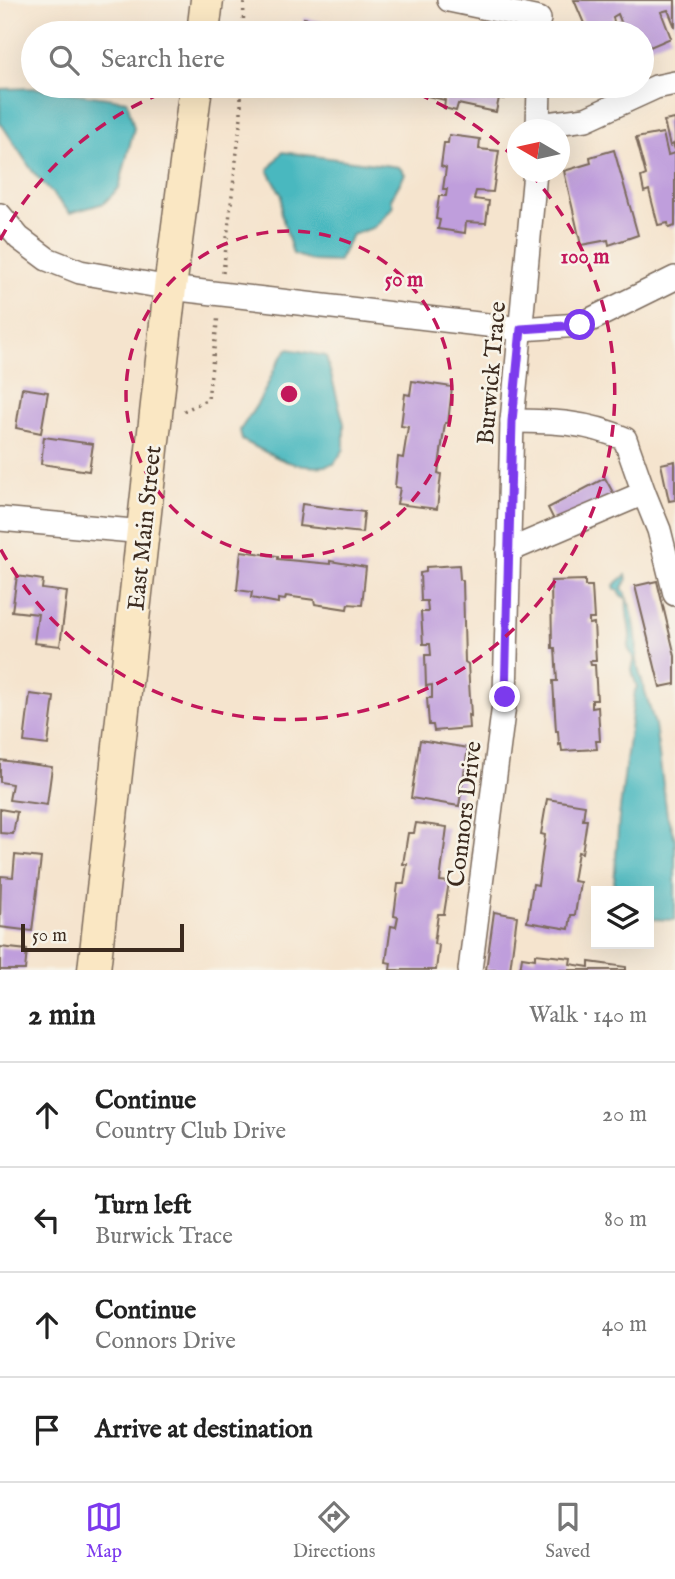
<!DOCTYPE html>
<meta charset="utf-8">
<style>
:root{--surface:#fff;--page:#f6f6f6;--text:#222;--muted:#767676;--line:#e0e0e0;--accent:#7c3aed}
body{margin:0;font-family:"IM FELL English",serif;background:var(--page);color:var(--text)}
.controls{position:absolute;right:21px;bottom:21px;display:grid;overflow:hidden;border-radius:0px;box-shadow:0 7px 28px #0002}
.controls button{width:63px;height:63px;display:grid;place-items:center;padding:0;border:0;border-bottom:2px solid var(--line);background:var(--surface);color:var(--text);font:35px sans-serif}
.compass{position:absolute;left:507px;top:119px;width:63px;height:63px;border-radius:50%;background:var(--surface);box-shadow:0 7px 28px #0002;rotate:279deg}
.scale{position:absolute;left:21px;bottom:18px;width:163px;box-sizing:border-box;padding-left:7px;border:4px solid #3b2a1e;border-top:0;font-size:19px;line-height:24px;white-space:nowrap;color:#3b2a1e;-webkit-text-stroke:5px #f7f3e8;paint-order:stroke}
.stop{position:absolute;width:21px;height:21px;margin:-16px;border:5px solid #7c3aed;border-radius:50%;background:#fff}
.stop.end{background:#7c3aed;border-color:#fff;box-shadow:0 2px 7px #0008}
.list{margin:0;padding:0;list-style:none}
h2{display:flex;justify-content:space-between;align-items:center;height:91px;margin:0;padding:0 28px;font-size:30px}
h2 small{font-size:23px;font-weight:400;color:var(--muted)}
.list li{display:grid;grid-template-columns:46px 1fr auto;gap:21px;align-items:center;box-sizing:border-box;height:105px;padding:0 28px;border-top:2px solid var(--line)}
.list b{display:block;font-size:26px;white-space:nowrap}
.list p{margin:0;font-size:23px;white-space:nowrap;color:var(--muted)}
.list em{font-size:23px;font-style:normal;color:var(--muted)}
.icon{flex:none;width:38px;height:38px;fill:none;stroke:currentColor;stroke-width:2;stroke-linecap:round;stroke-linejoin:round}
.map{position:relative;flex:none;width:675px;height:970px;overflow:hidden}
.search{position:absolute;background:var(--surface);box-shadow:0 7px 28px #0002;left:21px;right:21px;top:21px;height:77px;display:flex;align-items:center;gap:18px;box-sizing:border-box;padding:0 24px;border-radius:38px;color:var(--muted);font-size:26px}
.sheet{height:511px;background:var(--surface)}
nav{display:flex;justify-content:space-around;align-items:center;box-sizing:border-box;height:98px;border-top:2px solid var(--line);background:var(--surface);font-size:19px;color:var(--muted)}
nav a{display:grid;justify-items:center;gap:4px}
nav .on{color:var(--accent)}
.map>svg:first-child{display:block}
.water{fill:#48b8bf;stroke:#42716e;stroke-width:2}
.building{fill:#bf9edc}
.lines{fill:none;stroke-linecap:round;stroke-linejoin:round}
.minor-casing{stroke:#7c6b5c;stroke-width:26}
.secondary-casing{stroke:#7c6b5c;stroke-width:35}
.path{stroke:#7c6b5c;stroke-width:3.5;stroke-dasharray:2 5;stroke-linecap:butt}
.minor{stroke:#fff;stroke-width:23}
.secondary{stroke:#fae7c3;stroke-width:32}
.route{stroke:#7c3aed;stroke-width:9}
.ring{fill:none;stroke:#c2185b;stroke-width:3.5;stroke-dasharray:12 9}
.labels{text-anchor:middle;stroke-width:5;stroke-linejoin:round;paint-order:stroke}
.street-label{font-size:24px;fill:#3b2a1e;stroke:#f7f3e8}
.centre{fill:#c2185b;stroke:#f7f3e8;stroke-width:3.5}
.ring-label{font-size:21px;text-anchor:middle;font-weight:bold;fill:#c2185b;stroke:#f7f3e8;stroke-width:5;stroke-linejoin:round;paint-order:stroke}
</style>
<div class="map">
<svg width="675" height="970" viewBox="0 0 675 970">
<rect width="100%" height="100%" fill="#f7f3e8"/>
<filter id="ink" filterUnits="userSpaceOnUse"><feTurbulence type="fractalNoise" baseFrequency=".0143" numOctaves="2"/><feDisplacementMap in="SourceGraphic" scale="14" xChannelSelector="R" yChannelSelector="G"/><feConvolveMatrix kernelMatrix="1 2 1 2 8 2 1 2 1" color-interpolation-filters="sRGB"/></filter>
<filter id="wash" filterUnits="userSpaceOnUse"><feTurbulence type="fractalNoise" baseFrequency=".00686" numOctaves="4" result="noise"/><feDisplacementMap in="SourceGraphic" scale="28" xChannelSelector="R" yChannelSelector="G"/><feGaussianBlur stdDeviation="1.57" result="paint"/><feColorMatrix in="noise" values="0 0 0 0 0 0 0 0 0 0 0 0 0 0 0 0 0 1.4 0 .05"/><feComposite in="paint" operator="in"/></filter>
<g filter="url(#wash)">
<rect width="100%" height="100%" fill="#f5e4ce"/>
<g class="water">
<path d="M 37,88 L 127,101 L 134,128 L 119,188 L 104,203 L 70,213 L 33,172 L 0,122 L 0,89 Z"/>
<path d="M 282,152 L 399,167 L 405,174 L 391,199 L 393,207 L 375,227 L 352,235 L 338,262 L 313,261 L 293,254 L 281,213 L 282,196 L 268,170 Z"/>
<path d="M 288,349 L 326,356 L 344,424 L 344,449 L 334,464 C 300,474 272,455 242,440 L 240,430 C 248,418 257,406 264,392 C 272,377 275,362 288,349 Z"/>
<path d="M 626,575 L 627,579 L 622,588 C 633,605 639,641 636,661 L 655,725 L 667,815 L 675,839 L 675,920 L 649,919 L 649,891 L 618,891 L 614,884 L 619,817 L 635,690 L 637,688 L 632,670 L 634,659 L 628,648 C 634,632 624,616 627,599 L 620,595 L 619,590 L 615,589 L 614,585 Z"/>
</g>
<g id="blocks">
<g class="building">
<path d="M 574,0 L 675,0 L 675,27 L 668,10 L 661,12 L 671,38 L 650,47 L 645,40 L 642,41 L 642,33 L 623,33 L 618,23 L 621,22 L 618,14 L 613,17 L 616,33 L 588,33 Z"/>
<path d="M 304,18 L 325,22 L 323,33 L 290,33 L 293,22 L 303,25 Z"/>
<path d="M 337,21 L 357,26 L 356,33 L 334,33 Z"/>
<path d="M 366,24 L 388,30 L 387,33 L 364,33 Z"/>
<path d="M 398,27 L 418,32 L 418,33 L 396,33 Z"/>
<path d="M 407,86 L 507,86 L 504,99 L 499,98 L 496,112 L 458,104 L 456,111 L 444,108 L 445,100 L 405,91 Z"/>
<path d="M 675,119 L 675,150 L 673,144 L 670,146 L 664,121 Z"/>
<path d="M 663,133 L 668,155 L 675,153 L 675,226 L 669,228 L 668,223 L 658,225 L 649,190 L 644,192 L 641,177 L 646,175 L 636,138 Z"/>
<path d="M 449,135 L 480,139 L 479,149 L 499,151 L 493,192 L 476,191 L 474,199 L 489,201 L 486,223 L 466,222 L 465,233 L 438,229 L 440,220 L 436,219 L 439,196 L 446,196 L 447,189 L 443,189 L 446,168 L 441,166 L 444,143 L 448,143 Z"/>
<path d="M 614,150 L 638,235 L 609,245 L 608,240 L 581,245 L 564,171 L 591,163 L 590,157 Z"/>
<path d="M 412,381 L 452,387 L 448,423 L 445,423 L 438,473 L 441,474 L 437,509 L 397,504 L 400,488 L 395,487 L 398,457 L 403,458 L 408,427 L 401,426 L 405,394 L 410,395 Z"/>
<path d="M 22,388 L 48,392 L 41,433 L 16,428 Z"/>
<path d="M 44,437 L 93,444 L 89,471 L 41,464 Z"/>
<path d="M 675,461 L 675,500 L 669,501 L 661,464 Z"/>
<path d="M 605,478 L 616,498 L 558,528 L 548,508 Z"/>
<path d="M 302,504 L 364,512 L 362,533 L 299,526 Z"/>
<path d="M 241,551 L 278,556 L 278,559 L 330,564 L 330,561 L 366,567 L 362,605 L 348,604 L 347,609 L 315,604 L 314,600 L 286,596 L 285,600 L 278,599 L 278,603 L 251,598 L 252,592 L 237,590 Z"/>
<path d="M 459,565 L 460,579 L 463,581 L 465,662 L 468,664 L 471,716 L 468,715 L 469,728 L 434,731 L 433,725 L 429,725 L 427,698 L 432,698 L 432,685 L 426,686 L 425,655 L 431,655 L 430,644 L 423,644 L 421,612 L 428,612 L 427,601 L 421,601 L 420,573 L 426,572 L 426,567 Z"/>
<path d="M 17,576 L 43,580 L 42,589 L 67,592 L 60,646 L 34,643 L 38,614 L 12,611 Z"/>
<path d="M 585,580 L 585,586 L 592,586 L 594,619 L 589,619 L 589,624 L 594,623 L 596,661 L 590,661 L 591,665 L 595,665 L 597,700 L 592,700 L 592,708 L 598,707 L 600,741 L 596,741 L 597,749 L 562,751 L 561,744 L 559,745 L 558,731 L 556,731 L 553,681 L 557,681 L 555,648 L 552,648 L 551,581 Z"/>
<path d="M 657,581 L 675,656 L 675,684 L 660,687 L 635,586 Z"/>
<path d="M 30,694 L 54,697 L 48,745 L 24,742 Z"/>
<path d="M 420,740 L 468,748 L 459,806 L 411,798 Z"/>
<path d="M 0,760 L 52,767 L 47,805 L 9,800 L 12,784 L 0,782 Z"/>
<path d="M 547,799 L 585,805 L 583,820 L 587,820 L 582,853 L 578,852 L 573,881 L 580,882 L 575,915 L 571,915 L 569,929 L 527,922 L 533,884 L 538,885 L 545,835 L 541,834 Z"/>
<path d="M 0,809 L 17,812 L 13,834 L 0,833 Z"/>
<path d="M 416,823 L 447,827 L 440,881 L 449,882 L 444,914 L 438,914 L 434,944 L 439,945 L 436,970 L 390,970 L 391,963 L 386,962 L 391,926 L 396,927 L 398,917 L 394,916 L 398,884 L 404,884 L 407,864 L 403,864 L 408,833 L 414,833 Z"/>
<path d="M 15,855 L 41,858 L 32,931 L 0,927 L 1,876 L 13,877 Z"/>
<path d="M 494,912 L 517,916 L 510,970 L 486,970 Z"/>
<path d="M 0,947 L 27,950 L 25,970 L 0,970 Z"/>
<path d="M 535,954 L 571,958 L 570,964 L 589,967 L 589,962 L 626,967 L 626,970 L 520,970 L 522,957 L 535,959 Z"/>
</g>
</g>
</g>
<g filter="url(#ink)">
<use href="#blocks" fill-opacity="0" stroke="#7c6b5c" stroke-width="2"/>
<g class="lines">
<g class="minor-casing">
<g id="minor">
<path d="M 449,0 L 539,19"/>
<path d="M 539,125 L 586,119 L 656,87 L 675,83"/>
<path d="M 538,130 L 539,86"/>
<path d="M 0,215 L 19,238 L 47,259 L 80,272 L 170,288 L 521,329 L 580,325 L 675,278"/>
<path d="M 512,421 C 551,421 589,422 625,439 L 644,493"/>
<path d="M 0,519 L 144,532"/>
<path d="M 508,551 L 644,493 L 659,530 L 675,594"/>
<path d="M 470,970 L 505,697 L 512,421 L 535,172"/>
</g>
</g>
<g class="secondary-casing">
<g id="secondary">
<path d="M 203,33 L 207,0"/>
<path d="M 94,970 L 170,288 L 196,86"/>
</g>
</g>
<g class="path">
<path d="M 243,33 L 244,0"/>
<path d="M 223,273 L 241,117 L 241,86"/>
<path d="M 184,411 L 208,399 L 218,315"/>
</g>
<use href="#minor" class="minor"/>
<use href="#secondary" class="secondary"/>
</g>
</g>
<g class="lines" filter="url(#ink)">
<path class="route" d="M 505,697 L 512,421 L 521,329 L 580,325"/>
</g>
<g class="ring">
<circle cx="289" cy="394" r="163"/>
<path d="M0 240A327 327 0 0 1 180 86M398 86A327 327 0 0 1 516 159M530 173A327 327 0 1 1 0 548"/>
</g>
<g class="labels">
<g class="street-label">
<text transform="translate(491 373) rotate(-85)" y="8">Burwick Trace</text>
<text transform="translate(144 528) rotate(-84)" y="8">East Main Street</text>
<text transform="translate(464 814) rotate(-83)" y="8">Connors Drive</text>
</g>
</g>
<circle cx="289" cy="394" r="10" class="centre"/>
<g class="ring-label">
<text x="585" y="263">100 m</text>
<text x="404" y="286">50 m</text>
</g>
</svg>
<div class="controls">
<button><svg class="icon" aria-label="layers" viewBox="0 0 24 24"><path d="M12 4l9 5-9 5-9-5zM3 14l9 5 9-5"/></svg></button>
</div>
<svg class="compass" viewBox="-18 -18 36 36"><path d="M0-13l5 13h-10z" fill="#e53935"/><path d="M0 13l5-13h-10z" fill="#767676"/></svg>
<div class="scale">50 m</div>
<div class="stop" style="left:580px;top:325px"></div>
<div class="stop end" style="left:505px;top:697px"></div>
<div class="search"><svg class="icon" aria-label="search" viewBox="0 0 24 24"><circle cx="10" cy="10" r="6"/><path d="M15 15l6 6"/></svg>Search here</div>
</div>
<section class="sheet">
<h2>2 min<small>Walk · 140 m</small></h2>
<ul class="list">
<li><svg class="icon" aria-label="ahead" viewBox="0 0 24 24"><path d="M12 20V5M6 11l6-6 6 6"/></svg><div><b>Continue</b><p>Country Club Drive</p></div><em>20 m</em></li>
<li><svg class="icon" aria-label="left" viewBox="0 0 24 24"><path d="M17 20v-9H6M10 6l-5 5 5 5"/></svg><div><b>Turn left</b><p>Burwick Trace</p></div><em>80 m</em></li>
<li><svg class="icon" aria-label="ahead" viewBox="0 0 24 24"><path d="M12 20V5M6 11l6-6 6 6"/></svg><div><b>Continue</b><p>Connors Drive</p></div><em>40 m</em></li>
<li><svg class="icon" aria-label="arrive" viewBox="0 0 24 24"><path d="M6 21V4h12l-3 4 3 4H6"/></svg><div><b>Arrive at destination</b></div></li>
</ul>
</section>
<nav>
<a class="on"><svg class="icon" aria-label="map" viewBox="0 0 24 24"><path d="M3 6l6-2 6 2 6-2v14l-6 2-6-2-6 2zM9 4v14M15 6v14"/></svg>Map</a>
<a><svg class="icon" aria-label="directions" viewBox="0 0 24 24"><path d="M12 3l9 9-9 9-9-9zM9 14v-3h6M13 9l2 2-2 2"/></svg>Directions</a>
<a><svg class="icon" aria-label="saved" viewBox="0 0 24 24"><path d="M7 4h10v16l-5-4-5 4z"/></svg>Saved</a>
</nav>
